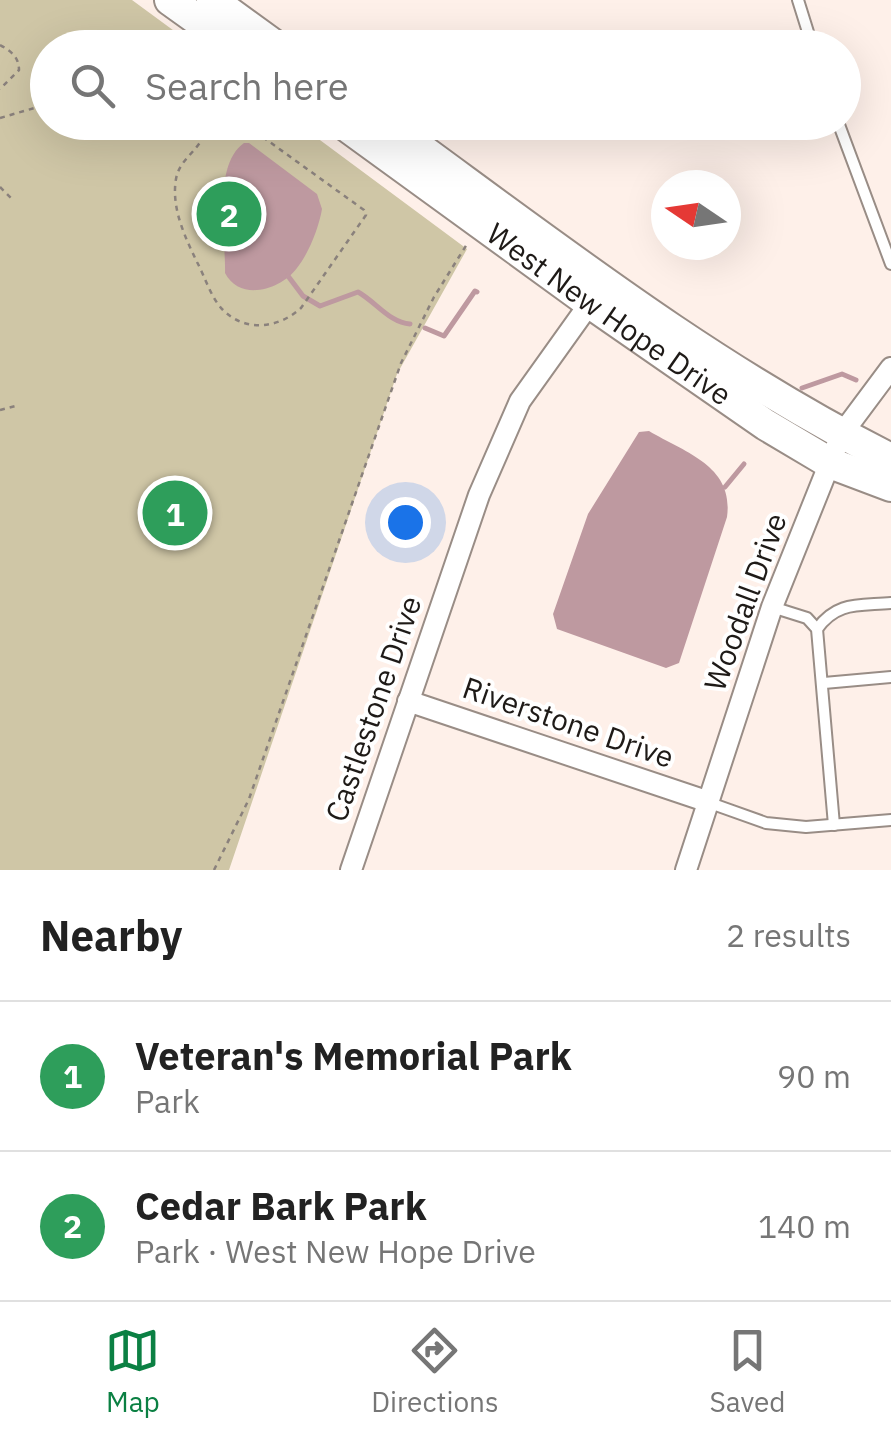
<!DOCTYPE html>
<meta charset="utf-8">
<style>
:root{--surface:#fff;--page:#f2f2f2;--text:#222;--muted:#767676;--line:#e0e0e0;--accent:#0b8043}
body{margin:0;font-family:"IBM Plex Sans",sans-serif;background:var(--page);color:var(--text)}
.compass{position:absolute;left:651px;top:170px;width:90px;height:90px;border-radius:50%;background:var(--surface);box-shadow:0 10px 40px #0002;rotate:283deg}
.you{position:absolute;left:405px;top:522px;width:35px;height:35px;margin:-25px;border:8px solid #fff;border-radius:50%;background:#1a73e8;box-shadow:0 0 0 15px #1a73e833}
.badge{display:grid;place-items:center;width:65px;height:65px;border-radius:50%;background:var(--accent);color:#fff;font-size:32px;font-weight:700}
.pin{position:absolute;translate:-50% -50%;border:5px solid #fff;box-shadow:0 2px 10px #0006}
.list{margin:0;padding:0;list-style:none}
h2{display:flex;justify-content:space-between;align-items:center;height:130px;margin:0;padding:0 40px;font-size:42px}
h2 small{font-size:32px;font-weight:400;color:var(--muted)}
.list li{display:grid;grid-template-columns:65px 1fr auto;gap:30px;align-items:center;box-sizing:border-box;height:150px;padding:0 40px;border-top:2px solid var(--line)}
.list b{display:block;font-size:38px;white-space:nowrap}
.list p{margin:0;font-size:32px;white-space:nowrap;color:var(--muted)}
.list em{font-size:32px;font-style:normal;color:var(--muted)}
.icon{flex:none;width:55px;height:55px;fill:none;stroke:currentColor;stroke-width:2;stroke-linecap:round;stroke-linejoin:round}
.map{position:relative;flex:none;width:891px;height:870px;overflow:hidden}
.search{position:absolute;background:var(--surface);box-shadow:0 10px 40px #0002;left:30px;right:30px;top:30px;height:110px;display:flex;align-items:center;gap:25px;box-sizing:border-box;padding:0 35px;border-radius:55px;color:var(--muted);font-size:38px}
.sheet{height:430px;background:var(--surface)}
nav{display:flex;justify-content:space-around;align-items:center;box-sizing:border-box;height:140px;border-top:2px solid var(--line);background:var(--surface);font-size:28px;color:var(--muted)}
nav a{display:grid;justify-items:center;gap:5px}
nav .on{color:var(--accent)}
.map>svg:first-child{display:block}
.green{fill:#cfc6a6}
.water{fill:#be99a0}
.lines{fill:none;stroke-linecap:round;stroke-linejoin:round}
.stream{stroke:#be99a0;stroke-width:5}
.service-casing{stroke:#998d86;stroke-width:14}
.minor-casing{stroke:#998d86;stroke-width:24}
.secondary-casing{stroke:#998d86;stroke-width:34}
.path{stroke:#8a817c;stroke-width:2.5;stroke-dasharray:5 5;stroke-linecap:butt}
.service{stroke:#fff;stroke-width:10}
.minor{stroke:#fff;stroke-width:20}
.secondary{stroke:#fff;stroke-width:30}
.labels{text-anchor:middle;stroke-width:8;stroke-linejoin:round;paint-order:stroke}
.street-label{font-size:30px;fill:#1e1a17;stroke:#fff}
</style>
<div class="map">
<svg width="891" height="870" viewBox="0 0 891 870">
<rect width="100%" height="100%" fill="#fef0e9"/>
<path class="green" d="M 0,0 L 132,0 L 196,47 L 48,48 L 48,122 L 297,123 L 467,249 L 397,374 L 229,870 L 0,870 Z"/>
<g class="water">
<path d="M 244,143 L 249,143 L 317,194 L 322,209 C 319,227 309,253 297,268 C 281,290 240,302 225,273 C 226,239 212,165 244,143 Z"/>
<path d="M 649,431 C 686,453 734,466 727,517 L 679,663 L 666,668 L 557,629 L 553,614 L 588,514 L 639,432 Z"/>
</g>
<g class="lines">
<g class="stream">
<path d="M 288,276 L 303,296 L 320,306 L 358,292 C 376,302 390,323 410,324"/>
<path d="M 425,328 L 444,336 L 475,291 L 477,292"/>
<path d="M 802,388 L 842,374 L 856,380"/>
<path d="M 725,487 L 744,464"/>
</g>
<g class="service-casing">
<g id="service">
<path d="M 798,0 L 813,48"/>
<path d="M 838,122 L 891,264"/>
<path d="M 772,607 L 807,618 L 817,629 L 834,825"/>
<path d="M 817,629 C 837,601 859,606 891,603"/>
<path d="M 824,683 L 891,677"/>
<path d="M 710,803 L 766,823 L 806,827 L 891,820"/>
</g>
</g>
<g class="minor-casing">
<g id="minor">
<path d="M 408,701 L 709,802"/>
<path d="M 351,870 L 479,495 L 520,401 L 590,303"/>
<path d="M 686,870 L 772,607 L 841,435 L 891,368"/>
</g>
</g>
<g class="secondary-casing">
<g id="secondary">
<path d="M 170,0 L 237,48"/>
<path d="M 212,0 L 278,48"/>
<path id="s1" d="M 341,122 L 590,303 L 766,425 L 830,463 L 891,486"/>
<path d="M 384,122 C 548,241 709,368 891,459"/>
</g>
</g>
<g class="path">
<path d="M 0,45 C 11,51 19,57 19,70 L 0,89"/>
<path d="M 0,118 L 48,104"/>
<path d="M 102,122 C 137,133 171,136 206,122"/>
<path d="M 202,124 L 201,141 C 192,155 179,162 176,179 C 171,208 185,237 197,262 C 205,277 211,298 223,310 C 246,333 279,328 301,308 L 366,215 L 364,210 L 242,122"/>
<path d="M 0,187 L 11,198"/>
<path d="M 0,410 L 19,405"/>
<path d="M 214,870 L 249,799 L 401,363 L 434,297 L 467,244"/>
</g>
<use href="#service" class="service"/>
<use href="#minor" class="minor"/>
<use href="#secondary" class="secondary"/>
</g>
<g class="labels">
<g class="street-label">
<text dy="10" stroke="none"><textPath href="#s1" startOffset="330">West New Hope Drive</textPath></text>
<text transform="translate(746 602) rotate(-70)" y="10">Woodall Drive</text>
<text transform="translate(374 709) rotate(-71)" y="10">Castlestone Drive</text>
<text transform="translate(568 723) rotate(19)" y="10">Riverstone Drive</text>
</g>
</g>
</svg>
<svg class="compass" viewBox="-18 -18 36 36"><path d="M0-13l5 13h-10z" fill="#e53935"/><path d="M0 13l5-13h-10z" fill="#767676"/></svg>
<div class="you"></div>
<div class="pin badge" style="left:175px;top:513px;background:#2e9e5b">1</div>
<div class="pin badge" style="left:229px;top:214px;background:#2e9e5b">2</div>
<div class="search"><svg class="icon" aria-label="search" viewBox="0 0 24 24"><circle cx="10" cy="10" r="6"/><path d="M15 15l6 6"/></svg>Search here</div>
</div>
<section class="sheet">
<h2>Nearby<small>2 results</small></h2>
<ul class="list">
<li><span class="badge" style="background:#2e9e5b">1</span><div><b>Veteran's Memorial Park</b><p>Park</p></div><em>90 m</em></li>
<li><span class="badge" style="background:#2e9e5b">2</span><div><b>Cedar Bark Park</b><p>Park · West New Hope Drive</p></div><em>140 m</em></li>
</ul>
</section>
<nav>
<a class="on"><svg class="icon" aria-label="map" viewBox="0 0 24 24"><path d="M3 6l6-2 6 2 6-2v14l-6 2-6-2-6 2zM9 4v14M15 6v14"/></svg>Map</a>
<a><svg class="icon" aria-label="directions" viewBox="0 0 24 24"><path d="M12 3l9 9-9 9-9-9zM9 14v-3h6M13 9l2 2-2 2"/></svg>Directions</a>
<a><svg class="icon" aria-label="saved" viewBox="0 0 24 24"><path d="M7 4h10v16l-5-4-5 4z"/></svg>Saved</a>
</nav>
